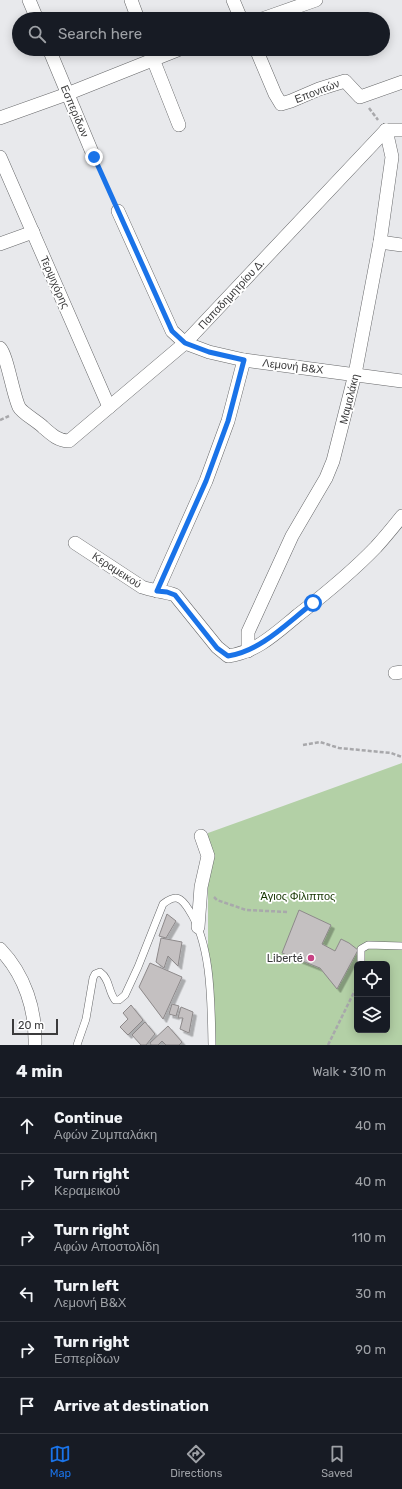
<!DOCTYPE html>
<meta charset="utf-8">
<style>
:root{--surface:#171b24;--page:#20242c;--text:#f1f3f6;--muted:#9ea1a6;--line:#363941;--accent:#1a73e8}
body{margin:0;font-family:Rubik,sans-serif;background:var(--page);color:var(--text)}
.controls{position:absolute;right:12px;bottom:12px;display:grid;overflow:hidden;border-radius:6px;box-shadow:0 2px 10px #0003}
.controls button{width:36px;height:36px;display:grid;place-items:center;padding:0;border:0;border-bottom:1px solid var(--line);background:var(--surface);color:var(--text);font:20px sans-serif}
.scale{position:absolute;left:12px;bottom:10px;width:46px;box-sizing:border-box;padding-left:4px;border:2px solid #3b3b3c;border-top:0;font-size:11px;line-height:14px;white-space:nowrap;color:#3b3b3c;-webkit-text-stroke:3px #fff;paint-order:stroke}
.stop{position:absolute;width:12px;height:12px;margin:-9px;border:3px solid #1a73e8;border-radius:50%;background:#fff}
.stop.end{background:#1a73e8;border-color:#fff;box-shadow:0 1px 4px #0008}
.list{margin:0;padding:0;list-style:none}
h2{display:flex;justify-content:space-between;align-items:center;height:52px;margin:0;padding:0 16px;font-size:17px}
h2 small{font-size:13px;font-weight:400;color:var(--muted)}
.list li{display:grid;grid-template-columns:26px 1fr auto;gap:12px;align-items:center;box-sizing:border-box;height:56px;padding:0 16px;border-top:1px solid var(--line)}
.list b{display:block;font-size:15px;white-space:nowrap}
.list p{margin:0;font-size:13px;white-space:nowrap;color:var(--muted)}
.list em{font-size:13px;font-style:normal;color:var(--muted)}
.icon{flex:none;width:22px;height:22px;fill:none;stroke:currentColor;stroke-width:2;stroke-linecap:round;stroke-linejoin:round}
.map{position:relative;flex:none;width:402px;height:1045px;overflow:hidden}
.search{position:absolute;background:var(--surface);box-shadow:0 2px 10px #0003;left:12px;right:12px;top:12px;height:44px;display:flex;align-items:center;gap:10px;box-sizing:border-box;padding:0 14px;border-radius:22px;color:var(--muted);font-size:15px}
.sheet{height:388px;background:var(--surface)}
nav{display:flex;justify-content:space-around;align-items:center;box-sizing:border-box;height:56px;border-top:1px solid var(--line);background:var(--surface);font-size:11px;color:var(--muted)}
nav a{display:grid;justify-items:center;gap:2px}
nav .on{color:var(--accent)}
.map>svg:first-child{display:block}
.green{fill:#b3d0a6;fill-rule:evenodd}
.building{fill:#c4c0c1;stroke:#8d898a;filter:url(#shadow)}
.lines{fill:none;stroke-linecap:round;stroke-linejoin:round}
.lane-casing{stroke:#666769;stroke-width:8}
.street-casing{stroke:#666769;stroke-width:14}
.path{stroke:#a8a8ab;stroke-width:2.5;stroke-dasharray:4 2;stroke-linecap:butt}
.lane{stroke:#fff;stroke-width:7}
.street{stroke:#fff;stroke-width:13}
.route{stroke:#1a73e8;stroke-width:5}
.poi-dot{fill:#c74284;stroke:#fff;stroke-width:1.5}
.labels{text-anchor:middle;stroke-width:3.5;stroke-linejoin:round;paint-order:stroke}
.street-label{font-size:11px;fill:#3b3b3c;stroke:#fff}
.park-label{font-size:11px;fill:#153500;stroke:#fff}
.poi-label{font-size:11px;fill:#3b3b3c;stroke:#fff;text-anchor:end}
</style>
<div class="map">
<svg width="402" height="1045" viewBox="0 0 402 1045">
<defs>
<filter id="shadow"><feDropShadow dx="3.5" dy="3.5" stdDeviation="0" flood-color="#0004"/></filter>
</defs>
<rect width="100%" height="100%" fill="#e8e9ec"/>
<path class="green" d="M 402,763 L 402,1045 L 208,1045 L 208,833 ZM 357,964 L 387,964 L 387,1030 L 357,1030 Z"/>
<g class="building">
<path d="M 299,910 L 331,925 L 322,944 L 335,951 L 341,939 L 349,943 L 358,950 L 337,989 L 320,968 L 282,953 Z"/>
<path d="M 167,914 L 176,921 L 166,938 L 159,936 Z"/>
<path d="M 161,938 L 182,942 L 178,966 L 168,956 L 164,968 L 156,962 Z"/>
<path d="M 150,963 L 182,977 L 163,1019 L 139,987 Z"/>
<path d="M 172,1004 L 179,1006 L 176,1016 L 169,1014 Z"/>
<path d="M 131,1005 L 143,1020 L 128,1035 L 120,1027 L 128,1019 L 123,1013 Z"/>
<path d="M 181,1007 L 193,1012 L 189,1033 L 180,1029 L 183,1018 L 178,1018 Z"/>
<path d="M 145,1022 L 155,1034 L 146,1045 L 141,1045 L 132,1035 Z"/>
<path d="M 168,1026 L 182,1042 L 179,1045 L 166,1045 L 162,1041 L 158,1045 L 151,1045 L 150,1043 Z"/>
</g>
<g class="lines">
<g class="lane-casing">
<g id="lane">
<path d="M 361,964 L 361,949 L 368,945 L 402,946"/>
<path d="M 77,1045 L 86,1019 L 93,978 L 95,974 L 100,972 C 110,979 108,991 115,1000 L 119,1000 L 125,995 L 138,967 L 163,904 C 176,894 181,897 189,910 C 212,945 211,1004 212,1045"/>
</g>
</g>
<g class="street-casing">
<g id="street">
<path d="M 29,0 L 37,19"/>
<path d="M 131,0 L 138,19"/>
<path d="M 233,0 L 241,19"/>
<path d="M 262,19 L 316,0"/>
<path d="M 49,49 L 94,157"/>
<path d="M 149,49 L 179,125"/>
<path d="M 256,49 L 275,94 L 281,104 L 291,101 L 319,89 L 345,81 L 360,97 L 402,82"/>
<path d="M 0,118 L 67,94 L 180,49"/>
<path d="M 386,130 L 402,130"/>
<path d="M 0,157 L 109,407"/>
<path d="M 118,211 L 172,331 L 185,343 L 209,352 L 244,360 L 402,381"/>
<path d="M 380,242 L 402,245"/>
<path d="M 0,244 L 33,232"/>
<path d="M 0,348 C 7,355 13,395 19,407 C 22,413 37,421 43,427 C 51,434 58,441 69,441 L 185,343 L 386,130"/>
<path d="M 75,543 L 142,587 C 153,591 164,591 175,595 L 217,647 L 228,656 C 257,652 276,633 298,615 C 325,594 352,572 376,547 C 385,537 394,526 402,516"/>
<path d="M 157,591 L 206,481 L 228,421 L 244,360"/>
<path d="M 248,651 L 248,632 L 292,536 L 326,478 L 333,461 L 355,374 L 380,242 L 392,157 L 386,130"/>
<path d="M 395,673 L 402,672"/>
<path d="M 198,927 L 201,887 L 208,856 L 201,836"/>
<path d="M 0,949 C 25,975 36,1010 35,1045"/>
</g>
</g>
<g class="path">
<path d="M 369,108 L 378,120"/>
<path d="M 99,168 L 113,199"/>
<path d="M 0,420 L 9,416"/>
<path d="M 303,745 L 320,742 L 339,748 L 391,753 L 402,757"/>
<path d="M 214,897 L 217,900 L 246,910 L 289,912"/>
<path d="M 328,1045 L 357,986"/>
</g>
<use href="#lane" class="lane"/>
<use href="#street" class="street"/>
</g>
<g class="lines">
<path class="route" d="M 94,157 L 172,331 L 185,343 L 209,352 L 244,360 L 228,421 L 206,481 L 157,591 L 167,592 L 175,595 L 217,648 L 228,656 C 261,651 287,623 313,603"/>
</g>
<circle class="poi-dot" cx="311" cy="958" r="4"/>
<g class="labels">
<g class="street-label">
<text transform="translate(317 91) rotate(-21)" y="4">Επονιτών</text>
<text transform="translate(75 111) rotate(67)" y="4">Εσπερίδων</text>
<text transform="translate(55 282) rotate(66)" y="4">Τερψιχόρης</text>
<text transform="translate(231 294) rotate(-47)" y="4">Παπαδημητρίου Δ.</text>
<text transform="translate(293 366) rotate(7)" y="4">Λεμονή Β&amp;Χ</text>
<text transform="translate(349 399) rotate(-76)" y="4">Μαμαλάκη</text>
<text transform="translate(117 570) rotate(33)" y="4">Κεραμεικού</text>
</g>
<g class="park-label">
<text x="298" y="900">Άγιος Φίλιππος</text>
</g>
<g class="poi-label">
<text x="303" y="962">Liberté</text>
</g>
</g>
</svg>
<div class="controls">
<button><svg class="icon" aria-label="locate" viewBox="0 0 24 24"><circle cx="12" cy="12" r="6"/><path d="M12 2v4M12 18v4M2 12h4M18 12h4"/></svg></button>
<button><svg class="icon" aria-label="layers" viewBox="0 0 24 24"><path d="M12 4l9 5-9 5-9-5zM3 14l9 5 9-5"/></svg></button>
</div>
<div class="scale">20 m</div>
<div class="stop" style="left:313px;top:603px"></div>
<div class="stop end" style="left:94px;top:157px"></div>
<div class="search"><svg class="icon" aria-label="search" viewBox="0 0 24 24"><circle cx="10" cy="10" r="6"/><path d="M15 15l6 6"/></svg>Search here</div>
</div>
<section class="sheet">
<h2>4 min<small>Walk · 310 m</small></h2>
<ul class="list">
<li><svg class="icon" aria-label="ahead" viewBox="0 0 24 24"><path d="M12 20V5M6 11l6-6 6 6"/></svg><div><b>Continue</b><p>Αφών Ζυμπαλάκη</p></div><em>40 m</em></li>
<li><svg class="icon" aria-label="right" viewBox="0 0 24 24"><path d="M7 20v-9h11M14 6l5 5-5 5"/></svg><div><b>Turn right</b><p>Κεραμεικού</p></div><em>40 m</em></li>
<li><svg class="icon" aria-label="right" viewBox="0 0 24 24"><path d="M7 20v-9h11M14 6l5 5-5 5"/></svg><div><b>Turn right</b><p>Αφών Αποστολίδη</p></div><em>110 m</em></li>
<li><svg class="icon" aria-label="left" viewBox="0 0 24 24"><path d="M17 20v-9H6M10 6l-5 5 5 5"/></svg><div><b>Turn left</b><p>Λεμονή Β&amp;Χ</p></div><em>30 m</em></li>
<li><svg class="icon" aria-label="right" viewBox="0 0 24 24"><path d="M7 20v-9h11M14 6l5 5-5 5"/></svg><div><b>Turn right</b><p>Εσπερίδων</p></div><em>90 m</em></li>
<li><svg class="icon" aria-label="arrive" viewBox="0 0 24 24"><path d="M6 21V4h12l-3 4 3 4H6"/></svg><div><b>Arrive at destination</b></div></li>
</ul>
</section>
<nav>
<a class="on"><svg class="icon" aria-label="map" viewBox="0 0 24 24"><path d="M3 6l6-2 6 2 6-2v14l-6 2-6-2-6 2zM9 4v14M15 6v14"/></svg>Map</a>
<a><svg class="icon" aria-label="directions" viewBox="0 0 24 24"><path d="M12 3l9 9-9 9-9-9zM9 14v-3h6M13 9l2 2-2 2"/></svg>Directions</a>
<a><svg class="icon" aria-label="saved" viewBox="0 0 24 24"><path d="M7 4h10v16l-5-4-5 4z"/></svg>Saved</a>
</nav>
